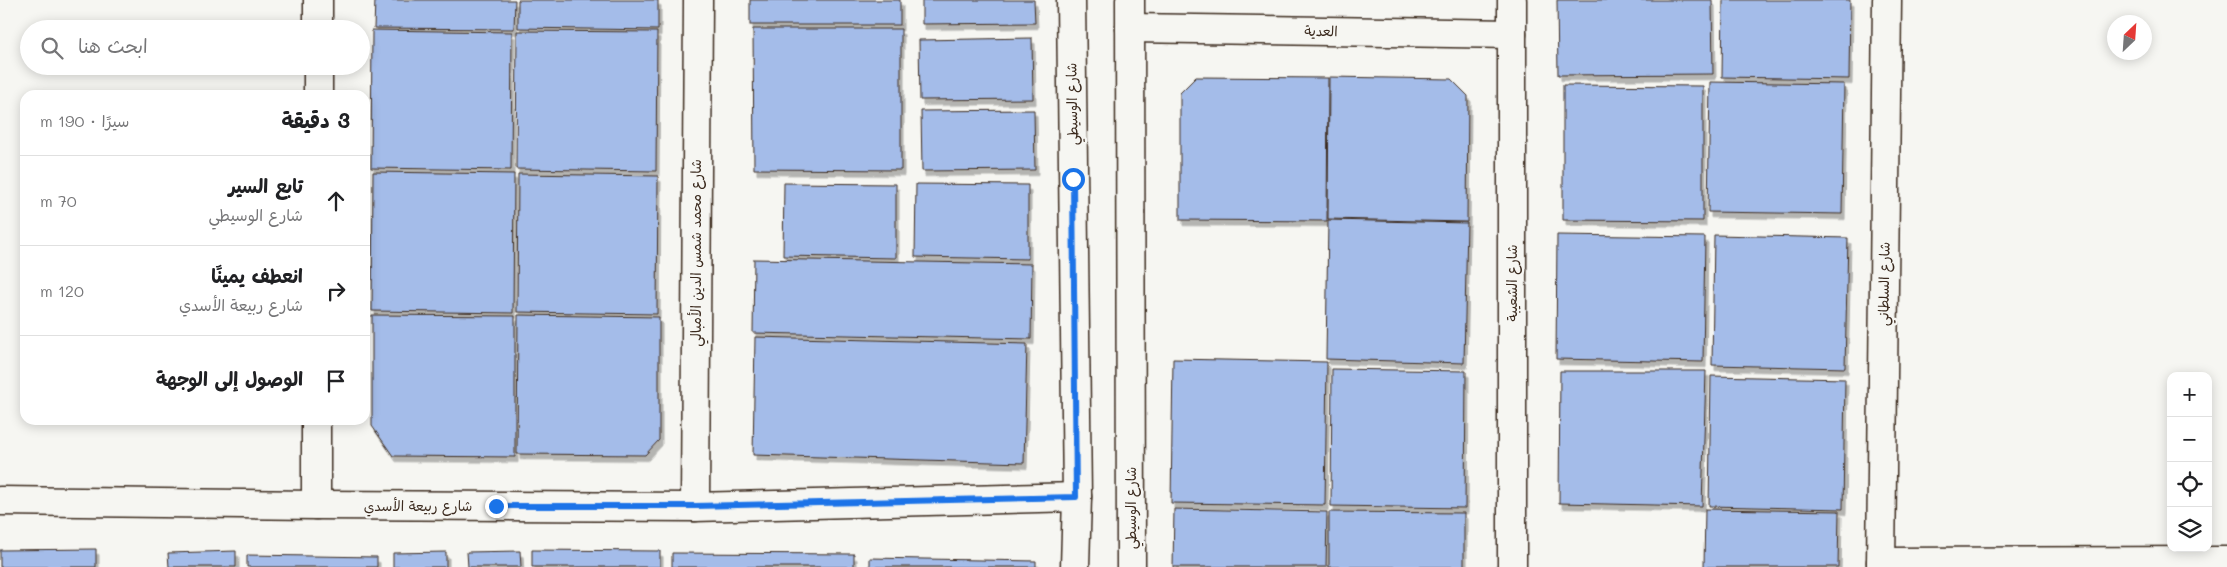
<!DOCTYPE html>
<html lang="ar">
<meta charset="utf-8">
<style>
:root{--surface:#fff;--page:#f6f6f6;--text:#202124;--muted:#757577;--line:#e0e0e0}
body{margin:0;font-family:Mali,"Playpen Sans Arabic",sans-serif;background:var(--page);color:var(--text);direction:rtl}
.controls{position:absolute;right:15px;bottom:15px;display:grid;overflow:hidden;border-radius:10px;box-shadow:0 2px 12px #0003}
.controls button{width:45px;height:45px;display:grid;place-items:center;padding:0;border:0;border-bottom:1px solid var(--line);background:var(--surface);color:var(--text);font:25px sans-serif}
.compass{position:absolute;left:2107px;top:15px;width:45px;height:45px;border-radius:50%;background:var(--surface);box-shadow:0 2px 12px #0003;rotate:25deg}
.stop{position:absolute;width:15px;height:15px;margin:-11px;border:4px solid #1a73e8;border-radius:50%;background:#fff}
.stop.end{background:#1a73e8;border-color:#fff;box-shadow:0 1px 5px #0008}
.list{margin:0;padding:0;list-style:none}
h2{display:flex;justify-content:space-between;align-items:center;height:65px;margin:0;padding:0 20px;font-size:21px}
h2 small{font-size:16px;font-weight:400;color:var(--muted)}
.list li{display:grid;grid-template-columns:32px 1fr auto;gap:15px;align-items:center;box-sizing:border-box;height:90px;padding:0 20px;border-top:1px solid var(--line)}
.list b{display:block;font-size:19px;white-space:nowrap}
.list p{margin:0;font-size:16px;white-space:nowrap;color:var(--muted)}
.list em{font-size:16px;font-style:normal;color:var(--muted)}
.icon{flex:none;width:28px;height:28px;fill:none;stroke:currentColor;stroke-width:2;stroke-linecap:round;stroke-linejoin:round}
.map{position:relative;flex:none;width:2227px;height:567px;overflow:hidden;direction:ltr}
.search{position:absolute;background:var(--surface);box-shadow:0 2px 12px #0003;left:20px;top:20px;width:350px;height:55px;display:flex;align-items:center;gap:12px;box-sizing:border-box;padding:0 18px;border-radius:28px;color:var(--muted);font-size:19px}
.panel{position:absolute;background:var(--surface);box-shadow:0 2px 12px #0003;left:20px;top:90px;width:350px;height:335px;border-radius:15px;direction:rtl}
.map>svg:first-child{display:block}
.building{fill:#a4bce9;stroke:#3b2a1e;filter:url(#shadow)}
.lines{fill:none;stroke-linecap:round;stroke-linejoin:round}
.minor-casing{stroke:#3b2a1e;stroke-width:31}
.minor{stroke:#f6f6f2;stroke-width:28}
.route{stroke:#1a73e8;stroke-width:6}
.labels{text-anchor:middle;stroke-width:4.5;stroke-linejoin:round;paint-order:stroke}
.street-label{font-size:14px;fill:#3b2a1e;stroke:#f6f6f2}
</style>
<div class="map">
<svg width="2227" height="567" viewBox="0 0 2227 567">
<defs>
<filter id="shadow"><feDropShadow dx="3" dy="5.5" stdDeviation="0" flood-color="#0004"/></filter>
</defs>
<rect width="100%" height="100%" fill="#f6f6f2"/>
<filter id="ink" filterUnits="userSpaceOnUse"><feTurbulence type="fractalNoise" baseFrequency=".02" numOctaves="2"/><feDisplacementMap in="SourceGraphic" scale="10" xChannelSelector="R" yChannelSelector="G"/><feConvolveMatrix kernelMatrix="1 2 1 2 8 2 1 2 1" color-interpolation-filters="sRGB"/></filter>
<g filter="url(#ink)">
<g class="building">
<path d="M 375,0 L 515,0 L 514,29 L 374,28 Z"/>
<path d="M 518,0 L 658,0 L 658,30 L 518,28 Z"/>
<rect x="750" y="0" width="150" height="25"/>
<path d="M 922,0 L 1034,0 L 1035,23 L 922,24 Z"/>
<path d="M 1557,0 L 1712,0 L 1713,74 L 1558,75 Z"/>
<path d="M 1723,0 L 1850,0 L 1849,79 L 1722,77 Z"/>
<path d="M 753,29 L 901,29 L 901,170 L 754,169 Z"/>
<path d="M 372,30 L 512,32 L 511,170 L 371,168 Z"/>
<path d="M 517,31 L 657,32 L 656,171 L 516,169 Z"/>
<path d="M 1032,38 L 1033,99 L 920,100 L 919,40 Z"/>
<path d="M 1196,77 L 1328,78 L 1327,221 L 1180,220 L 1180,93 Z"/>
<path d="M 1329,77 L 1451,79 L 1468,96 L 1467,222 L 1328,219 Z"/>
<path d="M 1710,82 L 1844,84 L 1842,214 L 1708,212 Z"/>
<path d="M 1563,85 L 1703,86 L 1703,221 L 1563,220 Z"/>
<path d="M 1034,110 L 1035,170 L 922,171 L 921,111 Z"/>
<path d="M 373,172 L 514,174 L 513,313 L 372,311 Z"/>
<path d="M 518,174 L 658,176 L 657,314 L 517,312 Z"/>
<path d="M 784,183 L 896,184 L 896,258 L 783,256 Z"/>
<path d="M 916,184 L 1028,185 L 1028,259 L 915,257 Z"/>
<path d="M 1328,220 L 1467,223 L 1464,363 L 1326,359 Z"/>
<path d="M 1557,235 L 1705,237 L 1703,362 L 1556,359 Z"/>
<path d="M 1714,235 L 1848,238 L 1845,368 L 1712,365 Z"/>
<path d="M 754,259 L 1032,264 L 1031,339 L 753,333 Z"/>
<path d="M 372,315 L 515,316 L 515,457 L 393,456 L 372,426 Z"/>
<path d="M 518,315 L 659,317 L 659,440 L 645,455 L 517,454 Z"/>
<path d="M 755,337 L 1027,344 L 1024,463 L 753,455 Z"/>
<path d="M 1173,359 L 1327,362 L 1325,505 L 1171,503 Z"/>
<path d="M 1332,369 L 1466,371 L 1465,508 L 1331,506 Z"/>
<path d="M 1560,371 L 1706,371 L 1702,506 L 1559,503 Z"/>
<path d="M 1711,376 L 1845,379 L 1843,509 L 1709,506 Z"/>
<path d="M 1174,509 L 1327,512 L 1326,567 L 1173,567 Z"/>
<path d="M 1705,509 L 1839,511 L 1838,567 L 1704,567 Z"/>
<path d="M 1329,512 L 1464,513 L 1464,567 L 1329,567 Z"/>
<path d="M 96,549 L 96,567 L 0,567 L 0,550 Z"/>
<path d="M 532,550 L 660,551 L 660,567 L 532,567 Z"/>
<path d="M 236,551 L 236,567 L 169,567 L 168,553 Z"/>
<path d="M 520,551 L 521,567 L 468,567 L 467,552 Z"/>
<path d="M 446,552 L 446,567 L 393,567 L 393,553 Z"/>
<path d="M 672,553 L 854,554 L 854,567 L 672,567 Z"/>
<path d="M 247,555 L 377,557 L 377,567 L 247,567 Z"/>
<path d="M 870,558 L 1036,561 L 1036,567 L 870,567 Z"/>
</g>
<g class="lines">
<g class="minor-casing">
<g id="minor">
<path d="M 1071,0 L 1077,497 L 1075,567"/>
<path d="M 1130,0 L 1131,567"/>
<path d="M 1130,28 L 1512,34"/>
<path d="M 318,29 L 318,0"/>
<path d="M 318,95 L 318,66"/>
<path d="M 0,501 L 316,505 L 695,507 L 1077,497"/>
<path d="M 316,505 L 316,420"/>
<path d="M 695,507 L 698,0"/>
<path d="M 1881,562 L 2227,561"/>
<path d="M 1512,567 L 1512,0"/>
<path d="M 1881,567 L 1887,0"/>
</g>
</g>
<use href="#minor" class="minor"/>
</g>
</g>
<g class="lines" filter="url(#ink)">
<path class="route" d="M 496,506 L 695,506 L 1076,497 L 1073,179"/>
</g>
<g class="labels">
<g class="street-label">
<text transform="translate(1321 31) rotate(1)" y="5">العدية</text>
<text transform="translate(1072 104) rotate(-91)" y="5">شارع الوسيطي</text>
<text transform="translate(696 253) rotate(-90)" y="5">شارع محمد شمس الدين الأمبالي</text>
<text transform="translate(1512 283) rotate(-90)" y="5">شارع الشعيبة</text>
<text transform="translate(1884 284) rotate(-89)" y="5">شارع السلطاني</text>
<text x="418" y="511">شارع ربيعة الأسدي</text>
<text transform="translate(1131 508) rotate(-90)" y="5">شارع الوسيطي</text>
</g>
</g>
</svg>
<div class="controls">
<button>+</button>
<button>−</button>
<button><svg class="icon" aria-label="locate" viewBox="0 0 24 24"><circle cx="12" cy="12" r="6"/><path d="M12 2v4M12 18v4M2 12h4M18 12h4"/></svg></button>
<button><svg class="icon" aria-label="layers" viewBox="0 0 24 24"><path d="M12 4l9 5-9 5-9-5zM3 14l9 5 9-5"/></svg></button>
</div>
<svg class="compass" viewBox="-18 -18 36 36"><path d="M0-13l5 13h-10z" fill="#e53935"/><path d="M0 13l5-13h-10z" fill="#757577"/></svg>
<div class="stop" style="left:1073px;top:179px"></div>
<div class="stop end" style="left:496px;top:506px"></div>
<div class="search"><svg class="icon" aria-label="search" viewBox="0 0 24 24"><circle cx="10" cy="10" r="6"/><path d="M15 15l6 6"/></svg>ابحث هنا</div>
<section class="panel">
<h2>3 دقيقة<small>سيرًا · 190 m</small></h2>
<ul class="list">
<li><svg class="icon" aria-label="ahead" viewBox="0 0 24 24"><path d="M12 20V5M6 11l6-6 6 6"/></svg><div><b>تابع السير</b><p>شارع الوسيطي</p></div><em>70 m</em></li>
<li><svg class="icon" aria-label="right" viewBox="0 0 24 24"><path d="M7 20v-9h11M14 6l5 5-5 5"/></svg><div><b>انعطف يمينًا</b><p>شارع ربيعة الأسدي</p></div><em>120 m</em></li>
<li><svg class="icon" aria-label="arrive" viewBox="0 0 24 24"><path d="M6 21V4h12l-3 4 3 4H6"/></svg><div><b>الوصول إلى الوجهة</b></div></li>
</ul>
</section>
</div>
